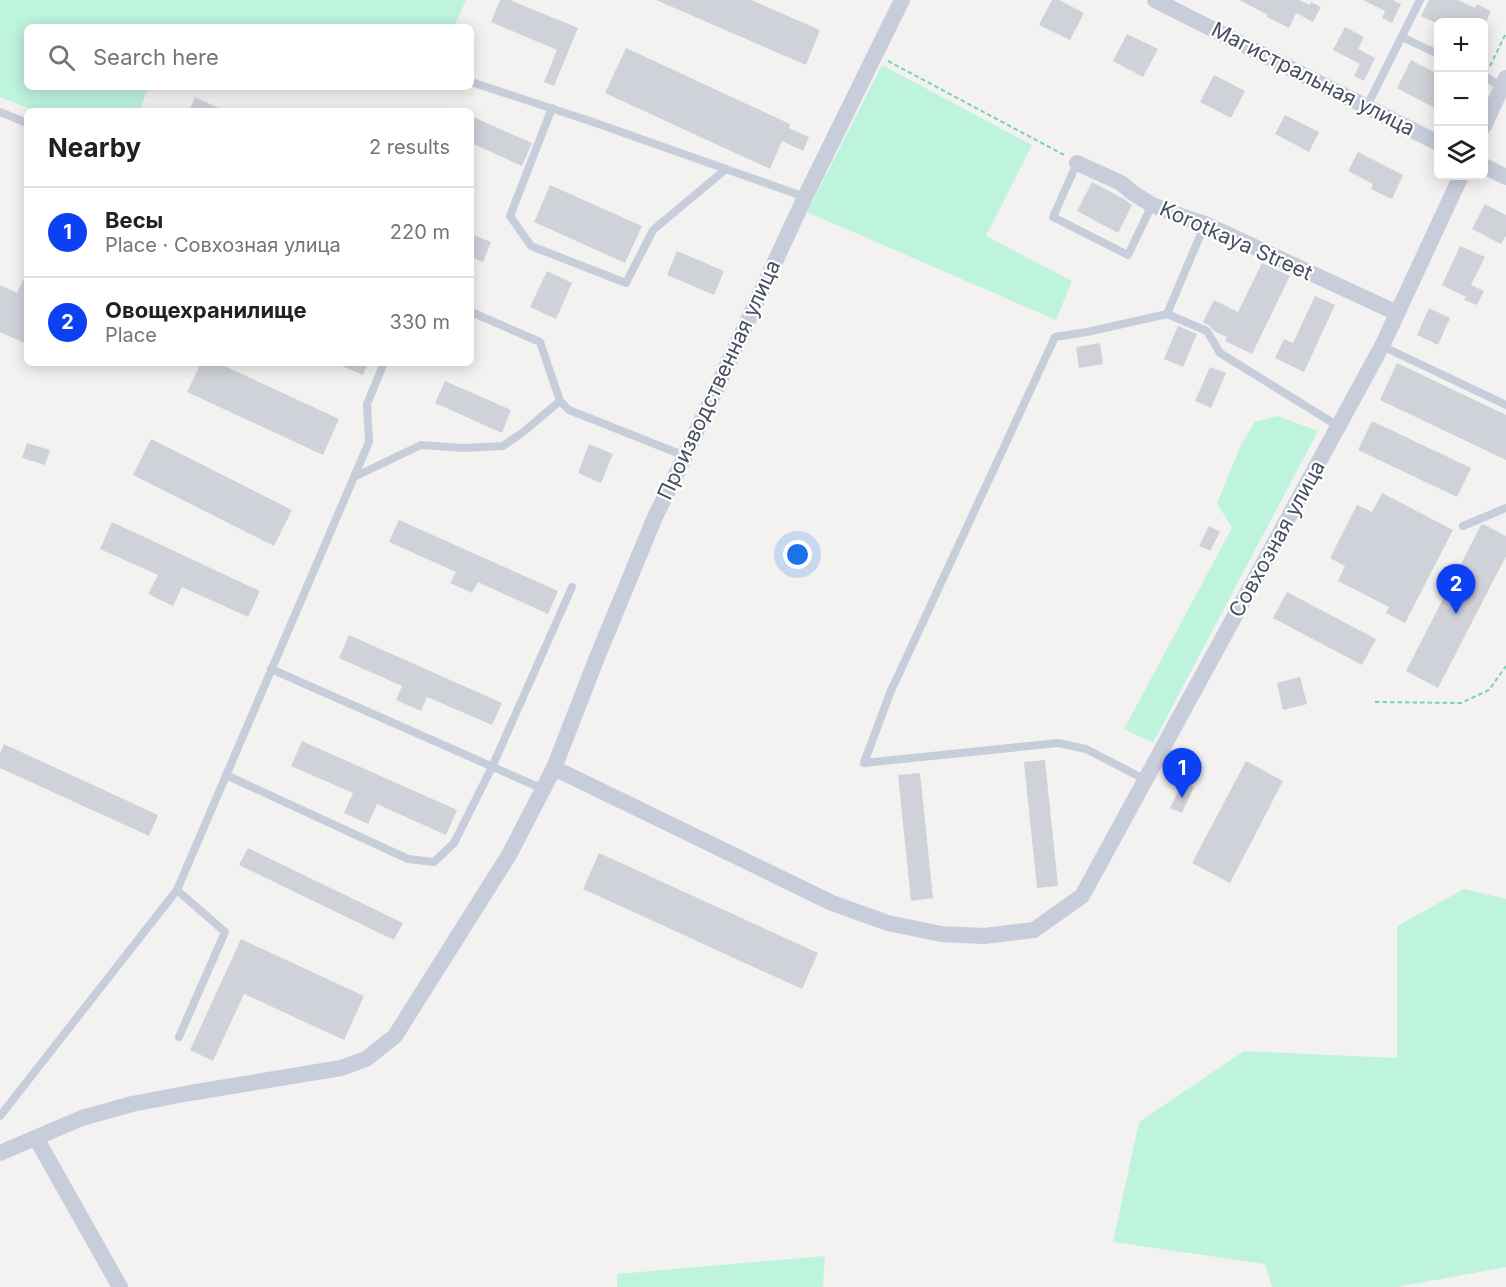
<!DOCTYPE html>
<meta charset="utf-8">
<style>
:root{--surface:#fff;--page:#f6f6f6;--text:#202124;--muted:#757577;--line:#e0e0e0;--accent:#0c40f3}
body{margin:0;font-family:Inter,sans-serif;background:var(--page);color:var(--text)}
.controls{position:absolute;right:18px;top:18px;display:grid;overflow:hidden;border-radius:9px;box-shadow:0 3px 15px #0003}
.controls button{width:54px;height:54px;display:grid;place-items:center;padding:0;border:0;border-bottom:2px solid var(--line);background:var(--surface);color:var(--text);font:30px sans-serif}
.you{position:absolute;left:798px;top:555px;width:21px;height:21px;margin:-15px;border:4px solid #fff;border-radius:50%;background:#1a73e8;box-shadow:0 0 0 9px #1a73e833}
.badge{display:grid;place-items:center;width:39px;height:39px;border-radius:50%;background:var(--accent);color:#fff;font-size:20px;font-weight:700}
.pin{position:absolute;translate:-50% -50px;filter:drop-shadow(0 2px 3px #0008)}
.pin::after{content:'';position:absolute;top:32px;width:21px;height:18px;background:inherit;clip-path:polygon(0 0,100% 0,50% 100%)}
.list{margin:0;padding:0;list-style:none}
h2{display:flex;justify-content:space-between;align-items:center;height:78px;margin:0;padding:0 24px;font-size:26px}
h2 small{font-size:20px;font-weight:400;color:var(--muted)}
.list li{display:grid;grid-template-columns:39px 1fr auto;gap:18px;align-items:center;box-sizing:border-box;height:90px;padding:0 24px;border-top:2px solid var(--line)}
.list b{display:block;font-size:22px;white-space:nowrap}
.list p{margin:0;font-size:20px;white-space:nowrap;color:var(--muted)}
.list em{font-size:20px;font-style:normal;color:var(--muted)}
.icon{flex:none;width:33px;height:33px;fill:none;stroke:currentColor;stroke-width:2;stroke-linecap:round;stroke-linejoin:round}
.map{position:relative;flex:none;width:1506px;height:1287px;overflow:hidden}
.search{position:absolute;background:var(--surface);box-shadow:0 3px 15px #0003;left:24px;top:24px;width:450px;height:66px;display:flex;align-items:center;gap:15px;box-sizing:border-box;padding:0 21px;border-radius:9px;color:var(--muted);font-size:22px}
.panel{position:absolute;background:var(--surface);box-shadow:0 3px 15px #0003;left:24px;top:108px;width:450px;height:258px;border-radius:9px}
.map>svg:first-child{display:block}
.green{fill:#bef3de}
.building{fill:#d0d2d9}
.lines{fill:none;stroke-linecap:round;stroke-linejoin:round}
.path{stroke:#73d4b9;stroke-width:2;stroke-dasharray:4.5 3;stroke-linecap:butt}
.service{stroke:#c7cdda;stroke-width:8}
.minor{stroke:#c7cdda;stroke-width:16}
.labels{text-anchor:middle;stroke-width:4.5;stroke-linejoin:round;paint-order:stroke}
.street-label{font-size:21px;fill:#484f61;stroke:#fff}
</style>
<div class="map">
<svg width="1506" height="1287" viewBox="0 0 1506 1287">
<rect width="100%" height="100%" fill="#f4f2f1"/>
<g class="green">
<path d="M 0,0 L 466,0 L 454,27 L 27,27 L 27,87 L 148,87 L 140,111 L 35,111 L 0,97 Z"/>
<path d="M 882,65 L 1032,145 L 986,236 L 1072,281 L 1056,320 L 807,212 Z"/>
<path d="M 1278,416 L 1318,431 L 1153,743 L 1124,729 L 1232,528 L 1217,503 L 1241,445 L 1255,422 Z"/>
<path d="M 1464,889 L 1506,899 L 1506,1267 L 1397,1287 L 1272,1287 L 1265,1264 L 1113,1242 L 1139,1122 L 1244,1051 L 1397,1058 L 1397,926 Z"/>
<path d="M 825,1256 L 823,1287 L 617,1287 L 617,1274 Z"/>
</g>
<g class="building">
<path d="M 500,0 L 510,0 L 578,28 L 554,86 L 544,82 L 557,50 L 491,22 Z"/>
<path d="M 656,0 L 751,0 L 820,30 L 806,65 Z"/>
<path d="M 1052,0 L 1059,0 L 1084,13 L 1070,40 L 1039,25 Z"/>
<path d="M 1239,0 L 1299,0 L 1310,5 L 1311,2 L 1321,7 L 1313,22 L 1296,13 L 1289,28 L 1267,17 L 1268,15 Z"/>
<path d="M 1363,0 L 1393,0 L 1401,4 L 1392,23 L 1382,18 L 1385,11 Z"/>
<path d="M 1429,0 L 1458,0 L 1475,8 L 1477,4 L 1491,11 L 1486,22 L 1434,22 L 1421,16 Z"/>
<path d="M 1345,27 L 1364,37 L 1358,49 L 1375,58 L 1364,81 L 1354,76 L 1360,64 L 1333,50 Z"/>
<path d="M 1127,34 L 1158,49 L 1143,77 L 1113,61 Z"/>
<path d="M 626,48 L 790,124 L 789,128 L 809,137 L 803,151 L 782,141 L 770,169 L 605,93 Z"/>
<path d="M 1411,60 L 1438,74 L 1438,110 L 1397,88 Z"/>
<path d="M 1214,75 L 1245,91 L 1231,118 L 1200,102 Z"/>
<path d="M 195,97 L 225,111 L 189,111 Z"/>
<path d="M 1285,115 L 1319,132 L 1309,152 L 1275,134 Z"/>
<path d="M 471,116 L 532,143 L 522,166 L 471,143 Z"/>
<path d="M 1358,152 L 1403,175 L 1392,199 L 1371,189 L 1373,184 L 1348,171 Z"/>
<path d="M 1092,182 L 1124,199 L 1132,205 L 1118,233 L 1077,211 Z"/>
<path d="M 550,185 L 642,226 L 625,263 L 534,222 Z"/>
<path d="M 1485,204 L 1506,215 L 1506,236 L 1501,244 L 1472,229 Z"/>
<path d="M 471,234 L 491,242 L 483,262 L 471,257 Z"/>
<path d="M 1460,246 L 1485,257 L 1471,285 L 1484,291 L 1477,305 L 1464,300 L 1466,297 L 1442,285 Z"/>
<path d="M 677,251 L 724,271 L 714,295 L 667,275 Z"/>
<path d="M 1262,263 L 1290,276 L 1252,354 L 1225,341 L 1227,337 L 1214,331 L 1210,326 L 1203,322 L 1214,300 L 1238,312 Z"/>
<path d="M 547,271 L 572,283 L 556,319 L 530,307 Z"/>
<path d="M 27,272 L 27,344 L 0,332 L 0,285 L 17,293 Z"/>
<path d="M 1315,296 L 1335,305 L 1304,372 L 1275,358 L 1284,339 L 1293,343 Z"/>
<path d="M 1429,308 L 1450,318 L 1438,345 L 1417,335 Z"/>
<path d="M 1178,326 L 1197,334 L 1183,367 L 1164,359 Z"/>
<path d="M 1100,343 L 1103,364 L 1079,368 L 1076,347 Z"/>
<path d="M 201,363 L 218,363 L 339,419 L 323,455 L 187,392 Z"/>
<path d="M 335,363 L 368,363 L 363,375 Z"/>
<path d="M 1397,363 L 1506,415 L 1506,460 L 1380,400 Z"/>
<path d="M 1210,367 L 1226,373 L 1211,408 L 1195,401 Z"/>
<path d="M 445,381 L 511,410 L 502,433 L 435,403 Z"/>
<path d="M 1372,421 L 1471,468 L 1457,497 L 1358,450 Z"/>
<path d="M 151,439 L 292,510 L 274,546 L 133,475 Z"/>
<path d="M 27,443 L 50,450 L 45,465 L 22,458 Z"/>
<path d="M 589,444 L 613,454 L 601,483 L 578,473 Z"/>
<path d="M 1382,493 L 1453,530 L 1405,623 L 1386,613 L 1389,607 L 1338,581 L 1345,566 L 1330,558 L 1357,505 L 1372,512 Z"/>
<path d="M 399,520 L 558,591 L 548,614 L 478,582 L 472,593 L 450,583 L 456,572 L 389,542 Z"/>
<path d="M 112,522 L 260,591 L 248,617 L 182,587 L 173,606 L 148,594 L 158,575 L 100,549 Z"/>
<path d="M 1483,524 L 1506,536 L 1506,556 L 1438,688 L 1406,671 L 1481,525 Z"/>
<path d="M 1209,526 L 1220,532 L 1210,551 L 1199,546 Z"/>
<path d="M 1287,592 L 1376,639 L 1362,665 L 1273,618 Z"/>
<path d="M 349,635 L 502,703 L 492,725 L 427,697 L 421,711 L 396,700 L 402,686 L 339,658 Z"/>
<path d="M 1300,677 L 1307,704 L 1283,710 L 1277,683 Z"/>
<path d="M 302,741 L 457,810 L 446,835 L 377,804 L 368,824 L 344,813 L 353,793 L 291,766 Z"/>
<path d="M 4,744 L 158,815 L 149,836 L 0,768 L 0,753 Z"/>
<path d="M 1045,760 L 1058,886 L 1037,888 L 1024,762 Z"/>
<path d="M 1246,761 L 1283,781 L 1230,883 L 1192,863 Z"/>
<path d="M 920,773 L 933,898 L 911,901 L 898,775 Z"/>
<path d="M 1183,782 L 1194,787 L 1182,813 L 1170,808 Z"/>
<path d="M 248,848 L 403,923 L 394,940 L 239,865 Z"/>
<path d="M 599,853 L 818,953 L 802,989 L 583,889 Z"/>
<path d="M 241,939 L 364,996 L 344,1040 L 244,994 L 213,1061 L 190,1050 Z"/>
</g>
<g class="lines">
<g class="path">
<path d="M 888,61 L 1066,156"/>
<path d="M 1490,66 L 1506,33"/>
<path d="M 1375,702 L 1461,703 L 1489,690 L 1506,666"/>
</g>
<g class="service">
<path d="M 1402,37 L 1438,54"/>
<path d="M 1484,76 L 1503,88"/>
<path d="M 471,82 L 590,121 L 805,197"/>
<path d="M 1367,106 L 1420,0"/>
<path d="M 552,108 L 510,216 L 531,246 L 626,283 L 653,230 L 726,169"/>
<path d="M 0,112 L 27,123"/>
<path d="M 1077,163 L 1053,217 L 1128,255 L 1152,205"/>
<path d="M 1205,224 L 1167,314 L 1207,331 L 1220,353 L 1338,426"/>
<path d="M 471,312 L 540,342 L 560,401 L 569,410 L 685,456"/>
<path d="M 1382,346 L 1506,405"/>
<path d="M 354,477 L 421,445 L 463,448 L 503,446 L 522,433 L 560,401"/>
<path d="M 1463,526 L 1506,508"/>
<path d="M 271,669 L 543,789"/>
<path d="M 226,775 L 408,859 L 434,862 L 454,843 L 492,767 L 572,587"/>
<path d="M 1146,780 L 1086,749 L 1058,743 L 864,763 L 890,693 L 1055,337 L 1087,332 L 1167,314"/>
<path d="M 177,890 L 225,932 L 179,1037"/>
<path d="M 0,1116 L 177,890 L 369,442 L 367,404 L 384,363"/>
</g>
<g class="minor">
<path d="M 1155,0 L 1438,143"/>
<path d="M 1484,126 L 1506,78"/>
<path d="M 1077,163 L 1121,183 L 1133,193 L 1152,205 L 1189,219 L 1205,224 L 1397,313"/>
<path d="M 1484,166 L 1506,177"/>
<path d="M 554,768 L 596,660 L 655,517 L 685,456 L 805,197 L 902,0"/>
<path d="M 36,1138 L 120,1287"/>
<path d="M 0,1153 L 82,1118 L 132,1104 L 190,1093 L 341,1068 L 366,1059 L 395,1036 L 509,855 L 554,768 L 832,903 L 888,923 L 941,934 L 984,936 L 1034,930 L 1082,896 L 1382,346 L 1461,176"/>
</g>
</g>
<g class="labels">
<g class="street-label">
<text transform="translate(1313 79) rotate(27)" y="7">Магистральная улица</text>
<text transform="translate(1236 241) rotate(24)" y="7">Korotkaya Street</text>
<text transform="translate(719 380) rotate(-65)" y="7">Производственная улица</text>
<text transform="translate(1277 539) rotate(-61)" y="7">Совхозная улица</text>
</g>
</g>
</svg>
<div class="controls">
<button>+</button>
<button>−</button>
<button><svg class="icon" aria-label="layers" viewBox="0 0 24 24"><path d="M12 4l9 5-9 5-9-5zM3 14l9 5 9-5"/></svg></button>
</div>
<div class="you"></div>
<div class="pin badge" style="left:1182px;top:798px">1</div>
<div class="pin badge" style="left:1456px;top:614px">2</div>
<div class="search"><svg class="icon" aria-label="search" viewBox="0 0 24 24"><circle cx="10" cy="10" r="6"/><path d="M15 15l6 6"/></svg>Search here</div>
<section class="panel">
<h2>Nearby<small>2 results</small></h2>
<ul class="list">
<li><span class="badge">1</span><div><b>Весы</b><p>Place · Совхозная улица</p></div><em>220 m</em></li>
<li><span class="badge">2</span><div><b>Овощехранилище</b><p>Place</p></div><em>330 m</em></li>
</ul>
</section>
</div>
